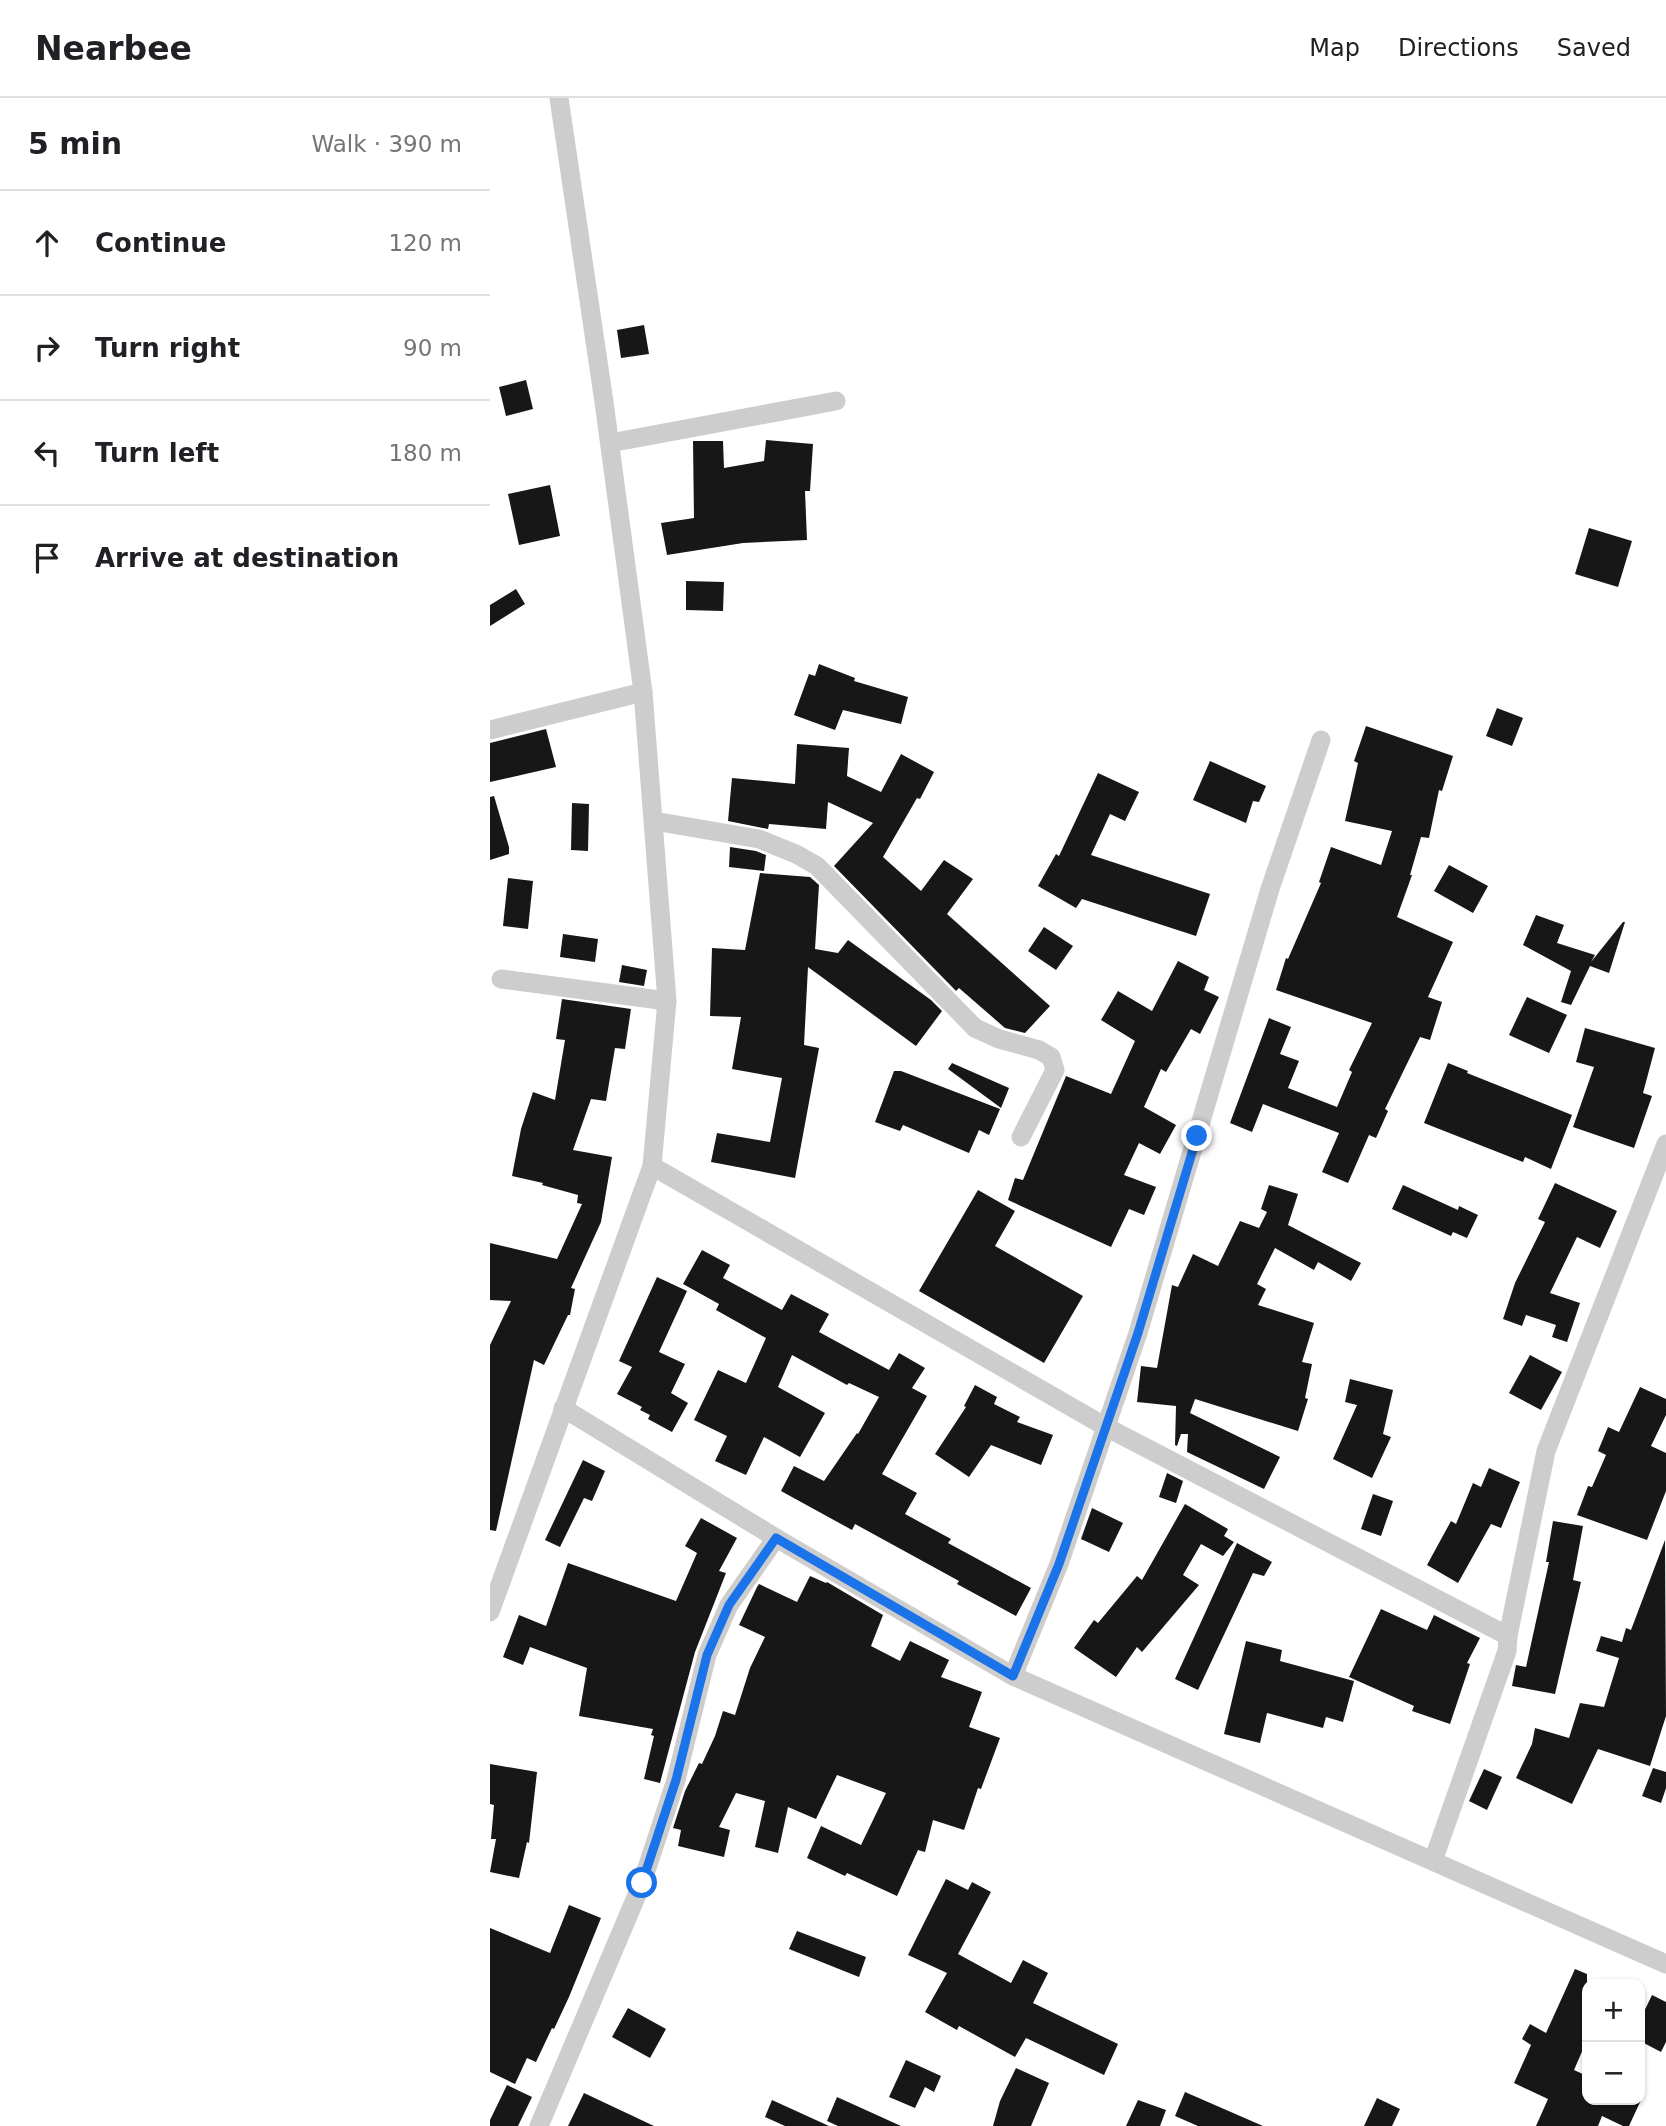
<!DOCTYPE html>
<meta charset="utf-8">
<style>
:root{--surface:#fff;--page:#f2f2f2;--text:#202124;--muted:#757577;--line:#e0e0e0}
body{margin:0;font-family:"DejaVu Sans",sans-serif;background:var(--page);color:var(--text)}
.controls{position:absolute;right:21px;bottom:21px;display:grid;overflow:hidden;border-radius:14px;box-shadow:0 2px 5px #0004}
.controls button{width:63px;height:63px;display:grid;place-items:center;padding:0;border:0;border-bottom:2px solid var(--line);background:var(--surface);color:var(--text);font:35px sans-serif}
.stop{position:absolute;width:21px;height:21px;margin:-16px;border:5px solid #1a73e8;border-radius:50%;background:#fff}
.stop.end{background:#1a73e8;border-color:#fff;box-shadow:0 2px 7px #0008}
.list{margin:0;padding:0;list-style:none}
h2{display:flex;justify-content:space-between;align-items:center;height:91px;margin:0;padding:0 28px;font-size:30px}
h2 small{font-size:23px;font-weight:400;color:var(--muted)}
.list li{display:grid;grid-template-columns:46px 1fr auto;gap:21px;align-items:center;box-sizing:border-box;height:105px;padding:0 28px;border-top:2px solid var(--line)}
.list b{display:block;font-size:26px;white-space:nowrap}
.list em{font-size:23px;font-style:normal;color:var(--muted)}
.icon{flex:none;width:38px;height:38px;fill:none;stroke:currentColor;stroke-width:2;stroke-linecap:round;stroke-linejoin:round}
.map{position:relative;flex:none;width:1176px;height:2028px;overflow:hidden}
header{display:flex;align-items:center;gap:42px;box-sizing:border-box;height:98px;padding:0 35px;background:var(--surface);border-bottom:2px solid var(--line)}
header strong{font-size:33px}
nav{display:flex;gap:38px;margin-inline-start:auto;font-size:24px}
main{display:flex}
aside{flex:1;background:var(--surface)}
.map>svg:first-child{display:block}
.building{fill:#171717}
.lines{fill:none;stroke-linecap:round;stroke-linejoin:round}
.street{stroke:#cdcdcd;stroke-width:19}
.route{stroke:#1a73e8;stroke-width:9}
</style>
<header>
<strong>Nearbee</strong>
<nav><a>Map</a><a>Directions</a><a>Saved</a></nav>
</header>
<main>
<aside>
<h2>5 min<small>Walk · 390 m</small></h2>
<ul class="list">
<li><svg class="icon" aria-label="ahead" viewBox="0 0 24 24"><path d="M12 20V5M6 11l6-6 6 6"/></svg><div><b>Continue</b></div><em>120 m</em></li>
<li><svg class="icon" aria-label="right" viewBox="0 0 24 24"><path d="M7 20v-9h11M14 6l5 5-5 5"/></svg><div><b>Turn right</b></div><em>90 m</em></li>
<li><svg class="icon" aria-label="left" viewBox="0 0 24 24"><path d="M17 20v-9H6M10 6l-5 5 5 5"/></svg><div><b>Turn left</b></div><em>180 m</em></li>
<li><svg class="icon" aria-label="arrive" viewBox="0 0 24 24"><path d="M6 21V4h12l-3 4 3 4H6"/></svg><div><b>Arrive at destination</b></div></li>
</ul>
</aside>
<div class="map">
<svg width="1176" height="2028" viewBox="0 0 1176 2028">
<rect width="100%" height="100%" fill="#fff"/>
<g class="building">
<path d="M 154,227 L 159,256 L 131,260 L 127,232 Z"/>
<path d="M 36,282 L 43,311 L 16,318 L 9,289 Z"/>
<path d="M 276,342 L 323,346 L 320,393 L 315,393 L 317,442 L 253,445 L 177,457 L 171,425 L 204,420 L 203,343 L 233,343 L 234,370 L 274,363 Z"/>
<path d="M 60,387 L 70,438 L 29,447 L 18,396 Z"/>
<path d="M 1099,430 L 1142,443 L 1128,489 L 1085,476 Z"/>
<path d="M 196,483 L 234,484 L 233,513 L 196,512 Z"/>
<path d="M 26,491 L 35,506 L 0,528 L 0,507 Z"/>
<path d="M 329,566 L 365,580 L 364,583 L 418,599 L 411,626 L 353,612 L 345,632 L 304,617 L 319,576 L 325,578 Z"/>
<path d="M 1007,610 L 1033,620 L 1022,648 L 996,638 Z"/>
<path d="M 876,628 L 963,658 L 952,693 L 949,692 L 939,740 L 931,739 L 920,777 L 922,777 L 907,819 L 963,844 L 938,899 L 952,904 L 940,942 L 930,939 L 895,1011 L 898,1013 L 886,1040 L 879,1037 L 858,1085 L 832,1074 L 849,1035 L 773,1006 L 762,1034 L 740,1025 L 779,920 L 801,929 L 790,956 L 809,963 L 798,990 L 847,1009 L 862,974 L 859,972 L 882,925 L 786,892 L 796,860 L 798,861 L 831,785 L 829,784 L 841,749 L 891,767 L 902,733 L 855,723 L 868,665 L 864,663 Z"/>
<path d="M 56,631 L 66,669 L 0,684 L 0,645 Z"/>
<path d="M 307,646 L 359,650 L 357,678 L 391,694 L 411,656 L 444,674 L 430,701 L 427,700 L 393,759 L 431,793 L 454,762 L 483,781 L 457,816 L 560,908 L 535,935 L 515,930 L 469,890 L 466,893 L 344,768 L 383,725 L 338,704 L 336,731 L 279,726 L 278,731 L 238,723 L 242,680 L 305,686 Z"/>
<path d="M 720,663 L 776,688 L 769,704 L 763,703 L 756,725 L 703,702 Z"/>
<path d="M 608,675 L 649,694 L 635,723 L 620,716 L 601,757 L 720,796 L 706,838 L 592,801 L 586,810 L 548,788 L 566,756 L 569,758 Z"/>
<path d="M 4,698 L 19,749 L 19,756 L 0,762 L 0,699 Z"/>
<path d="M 82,705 L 99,706 L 98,753 L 81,752 Z"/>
<path d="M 240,749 L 266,753 L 276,757 L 274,773 L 239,769 Z"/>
<path d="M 959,767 L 998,788 L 983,815 L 944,793 Z"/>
<path d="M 270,775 L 320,779 L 329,787 L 325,851 L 348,855 L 358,842 L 441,902 L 452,913 L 426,948 L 318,869 L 314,947 L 329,950 L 305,1080 L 221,1064 L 227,1035 L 280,1044 L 292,980 L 242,971 L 251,919 L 220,918 L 222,850 L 255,852 Z"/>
<path d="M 18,780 L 43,783 L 38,831 L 13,828 Z"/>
<path d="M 1046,817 L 1074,827 L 1067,845 L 1105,857 L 1101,864 L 1133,824 L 1135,824 L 1119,875 L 1100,868 L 1081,907 L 1071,904 L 1081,873 L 1033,847 Z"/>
<path d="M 554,829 L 583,848 L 566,872 L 538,853 Z"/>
<path d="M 73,836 L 108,841 L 105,864 L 70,859 Z"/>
<path d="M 688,863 L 719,879 L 714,892 L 729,899 L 710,936 L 701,931 L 676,974 L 671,971 L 654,1009 L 686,1027 L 670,1056 L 649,1045 L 634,1077 L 666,1089 L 654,1117 L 639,1111 L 621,1149 L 518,1102 L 525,1080 L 533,1082 L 576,978 L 621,996 L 645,943 L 611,922 L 628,893 L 662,913 Z"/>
<path d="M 132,867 L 157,872 L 154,888 L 129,884 Z"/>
<path d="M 1037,899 L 1077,917 L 1059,955 L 1019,937 Z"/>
<path d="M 72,901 L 141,911 L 135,951 L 125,950 L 116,1003 L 101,1001 L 83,1052 L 122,1059 L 111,1124 L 81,1190 L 85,1191 L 80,1217 L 78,1217 L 54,1267 L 44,1262 L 6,1433 L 0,1432 L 0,1247 L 21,1203 L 0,1202 L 0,1145 L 67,1161 L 92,1106 L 87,1105 L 88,1097 L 52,1087 L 53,1085 L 22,1078 L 31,1031 L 43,994 L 65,1002 L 75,942 L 66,941 Z"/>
<path d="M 1095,930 L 1165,950 L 1153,995 L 1162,998 L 1144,1050 L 1083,1029 L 1104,969 L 1086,964 Z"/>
<path d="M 462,965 L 519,990 L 511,1010 L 458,971 Z"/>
<path d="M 958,965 L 978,973 L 977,975 L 1082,1017 L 1061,1071 L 1035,1059 L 1033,1064 L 934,1025 Z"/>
<path d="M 404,973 L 411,973 L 510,1011 L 499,1037 L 489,1032 L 479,1055 L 413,1027 L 410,1033 L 385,1024 Z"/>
<path d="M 1065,1085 L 1127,1113 L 1110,1150 L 1087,1139 L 1060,1195 L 1090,1205 L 1077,1244 L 1062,1239 L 1066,1227 L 1036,1217 L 1032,1228 L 1013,1221 L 1025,1185 L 1055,1124 L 1048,1121 Z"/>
<path d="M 779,1087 L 808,1096 L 798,1127 L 871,1165 L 861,1183 L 828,1164 L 824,1172 L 785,1150 L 767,1186 L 776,1191 L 768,1207 L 824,1225 L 812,1264 L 822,1266 L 815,1300 L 818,1301 L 808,1333 L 705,1301 L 700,1315 L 790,1359 L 774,1391 L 697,1354 L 698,1336 L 691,1336 L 687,1348 L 685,1347 L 686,1308 L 647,1304 L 651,1268 L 667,1270 L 682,1187 L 688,1189 L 703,1156 L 728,1168 L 750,1123 L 769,1130 L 777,1114 L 771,1111 Z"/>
<path d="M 913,1087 L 968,1112 L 969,1108 L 988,1117 L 977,1140 L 963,1134 L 961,1138 L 902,1111 Z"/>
<path d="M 488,1092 L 525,1113 L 505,1148 L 593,1198 L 554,1265 L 429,1193 Z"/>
<path d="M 212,1152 L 240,1167 L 233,1180 L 292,1212 L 301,1196 L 339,1216 L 329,1234 L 399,1272 L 409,1255 L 435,1270 L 422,1290 L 437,1298 L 392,1376 L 427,1395 L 415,1416 L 461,1441 L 458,1445 L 541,1490 L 526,1518 L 467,1486 L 469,1483 L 365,1426 L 362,1432 L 291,1393 L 304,1368 L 334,1383 L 367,1335 L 368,1336 L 389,1299 L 359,1285 L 357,1287 L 302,1257 L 288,1289 L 335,1315 L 310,1359 L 274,1339 L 256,1377 L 225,1363 L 237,1338 L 204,1322 L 228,1272 L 256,1285 L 276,1240 L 226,1212 L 229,1206 L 193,1186 Z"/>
<path d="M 167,1179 L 197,1193 L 169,1254 L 195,1266 L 181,1295 L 198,1305 L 182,1334 L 158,1321 L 160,1317 L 150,1312 L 152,1309 L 127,1296 L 142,1269 L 129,1263 Z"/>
<path d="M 1040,1257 L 1072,1274 L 1051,1312 L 1019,1295 Z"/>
<path d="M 860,1281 L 903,1292 L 893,1336 L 901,1339 L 882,1380 L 843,1361 L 867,1307 L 855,1304 Z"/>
<path d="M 485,1287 L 507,1299 L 504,1306 L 530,1319 L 527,1324 L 563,1337 L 551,1367 L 501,1347 L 479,1379 L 445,1356 L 476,1309 L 474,1308 Z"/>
<path d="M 1150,1289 L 1176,1301 L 1176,1317 L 1161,1348 L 1176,1355 L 1176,1393 L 1157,1442 L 1087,1417 L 1098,1388 L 1102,1389 L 1116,1357 L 1108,1353 L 1118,1329 L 1129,1334 Z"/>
<path d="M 93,1362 L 115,1373 L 102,1403 L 94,1400 L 70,1449 L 55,1442 Z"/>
<path d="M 999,1370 L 1030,1384 L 1011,1430 L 1001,1426 L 968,1485 L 937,1467 L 961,1423 L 966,1426 L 983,1385 L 991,1389 Z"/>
<path d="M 677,1375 L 693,1383 L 686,1405 L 669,1399 Z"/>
<path d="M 883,1396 L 903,1403 L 891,1438 L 871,1431 Z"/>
<path d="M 695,1406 L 738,1431 L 734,1438 L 744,1444 L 733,1458 L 711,1446 L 693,1477 L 709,1487 L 652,1554 L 647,1549 L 626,1579 L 584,1550 L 604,1522 L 608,1525 L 647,1478 L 652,1482 Z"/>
<path d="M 602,1410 L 633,1425 L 619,1454 L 591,1441 Z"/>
<path d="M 211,1420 L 247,1440 L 229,1473 L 236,1475 L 205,1554 L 170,1685 L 154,1681 L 164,1638 L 161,1637 L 163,1631 L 89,1618 L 97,1570 L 40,1549 L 33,1567 L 13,1559 L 29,1517 L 56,1528 L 78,1465 L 186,1503 L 207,1455 L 195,1448 Z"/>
<path d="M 1063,1423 L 1093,1428 L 1083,1482 L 1091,1484 L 1065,1596 L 1022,1588 L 1026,1567 L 1036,1569 L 1059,1464 L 1056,1464 Z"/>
<path d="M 1175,1442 L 1176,1618 L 1160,1668 L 1108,1651 L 1082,1706 L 1026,1680 L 1042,1646 L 1045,1630 L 1079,1640 L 1090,1605 L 1114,1609 L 1129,1560 L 1106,1553 L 1111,1538 L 1132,1544 L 1136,1530 L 1141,1532 Z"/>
<path d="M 747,1445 L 782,1464 L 774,1478 L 763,1475 L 708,1592 L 685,1581 Z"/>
<path d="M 320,1478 L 336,1485 L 337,1484 L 393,1517 L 381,1548 L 410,1563 L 420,1543 L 459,1562 L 451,1579 L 492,1594 L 479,1629 L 510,1640 L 491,1691 L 488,1690 L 474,1732 L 443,1722 L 435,1754 L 428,1752 L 407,1798 L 357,1775 L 355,1778 L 317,1760 L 331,1728 L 371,1747 L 396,1695 L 347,1677 L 326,1721 L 298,1709 L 288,1755 L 265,1749 L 275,1703 L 246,1695 L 229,1729 L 240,1732 L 234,1759 L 188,1748 L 191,1732 L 183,1730 L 195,1693 L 209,1665 L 212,1666 L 225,1638 L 233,1613 L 245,1617 L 260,1570 L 275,1539 L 249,1527 L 267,1489 L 269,1486 L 307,1504 Z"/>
<path d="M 891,1511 L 937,1532 L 944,1517 L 990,1540 L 977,1565 L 980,1566 L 960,1626 L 922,1613 L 924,1608 L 859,1579 Z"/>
<path d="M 756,1543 L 792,1552 L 790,1563 L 864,1583 L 853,1624 L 836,1619 L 833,1630 L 777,1615 L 770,1645 L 734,1636 Z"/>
<path d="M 0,1666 L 47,1674 L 39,1745 L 37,1744 L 29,1780 L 0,1774 L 6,1741 L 1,1741 L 4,1707 L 0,1706 Z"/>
<path d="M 1163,1670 L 1176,1674 L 1176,1690 L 1171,1705 L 1152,1698 Z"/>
<path d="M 994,1671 L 1012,1679 L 997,1712 L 979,1703 Z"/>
<path d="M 456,1781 L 478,1792 L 482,1784 L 501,1794 L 468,1856 L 521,1885 L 533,1862 L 558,1875 L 543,1905 L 628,1946 L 614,1977 L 536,1940 L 525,1959 L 469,1928 L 467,1932 L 435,1914 L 457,1875 L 418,1857 Z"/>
<path d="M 79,1807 L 111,1820 L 79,1899 L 64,1931 L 62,1930 L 46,1964 L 37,1960 L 25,1986 L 0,1974 L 0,1830 L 60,1855 Z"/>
<path d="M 307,1833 L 376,1859 L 369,1879 L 299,1851 Z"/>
<path d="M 1085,1871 L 1097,1876 L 1097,1942 L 1084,1972 L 1097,1978 L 1097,2002 L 1151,2002 L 1139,2028 L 1133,2028 L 1112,2018 L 1108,2028 L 1046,2028 L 1058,2001 L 1024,1985 L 1041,1947 L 1032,1941 L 1040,1926 L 1056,1935 Z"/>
<path d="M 1162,1897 L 1176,1904 L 1176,1944 L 1171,1954 L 1150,1943 L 1150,1922 Z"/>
<path d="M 138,1910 L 176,1931 L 160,1960 L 122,1939 Z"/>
<path d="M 416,1962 L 451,1978 L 444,1994 L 435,1989 L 425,2010 L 399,1999 Z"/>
<path d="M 526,1970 L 559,1985 L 541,2028 L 503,2028 L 510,2003 Z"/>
<path d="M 17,1987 L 42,1999 L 28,2028 L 0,2028 L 0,2022 Z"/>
<path d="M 695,1994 L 773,2028 L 708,2028 L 685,2018 Z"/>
<path d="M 94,1995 L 164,2028 L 78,2028 Z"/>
<path d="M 347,1999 L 411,2028 L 348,2028 L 337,2023 Z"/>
<path d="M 887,2000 L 910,2011 L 902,2028 L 874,2028 Z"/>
<path d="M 282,2002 L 339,2028 L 295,2028 L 275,2019 Z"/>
<path d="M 648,2002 L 676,2012 L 670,2028 L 636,2028 Z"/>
</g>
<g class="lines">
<g class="street">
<path d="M 120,345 L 346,303"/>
<path d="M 0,632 L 153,594"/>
<path d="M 164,723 L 269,741 L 306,756 L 327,768 L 485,930 L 509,941 L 549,952 L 561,959 L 565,972 L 531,1039"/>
<path d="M 11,881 L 177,903"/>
<path d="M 162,1068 L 616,1329 L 1018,1538"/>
<path d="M 73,1310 L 286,1440 L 523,1578 L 1176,1866"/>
<path d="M 0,1514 L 162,1068 L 177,903 L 153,594 L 114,304 L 69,0"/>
<path d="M 523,1578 L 569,1466 L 648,1235 L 780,791 L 831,642"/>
<path d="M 943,1763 L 1017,1553 L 1018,1538 L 1056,1353 L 1176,1046"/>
<path d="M 49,2028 L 152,1785 L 186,1682 L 217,1557 L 239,1507 L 286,1440"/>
</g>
</g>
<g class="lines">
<path class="route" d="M 152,1785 L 186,1682 L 217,1557 L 239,1507 L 286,1440 L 523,1578 L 569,1466 L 648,1235 L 707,1038"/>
</g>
</svg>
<div class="controls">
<button>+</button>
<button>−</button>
</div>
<div class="stop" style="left:152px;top:1785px"></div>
<div class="stop end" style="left:707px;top:1038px"></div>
</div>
</main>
